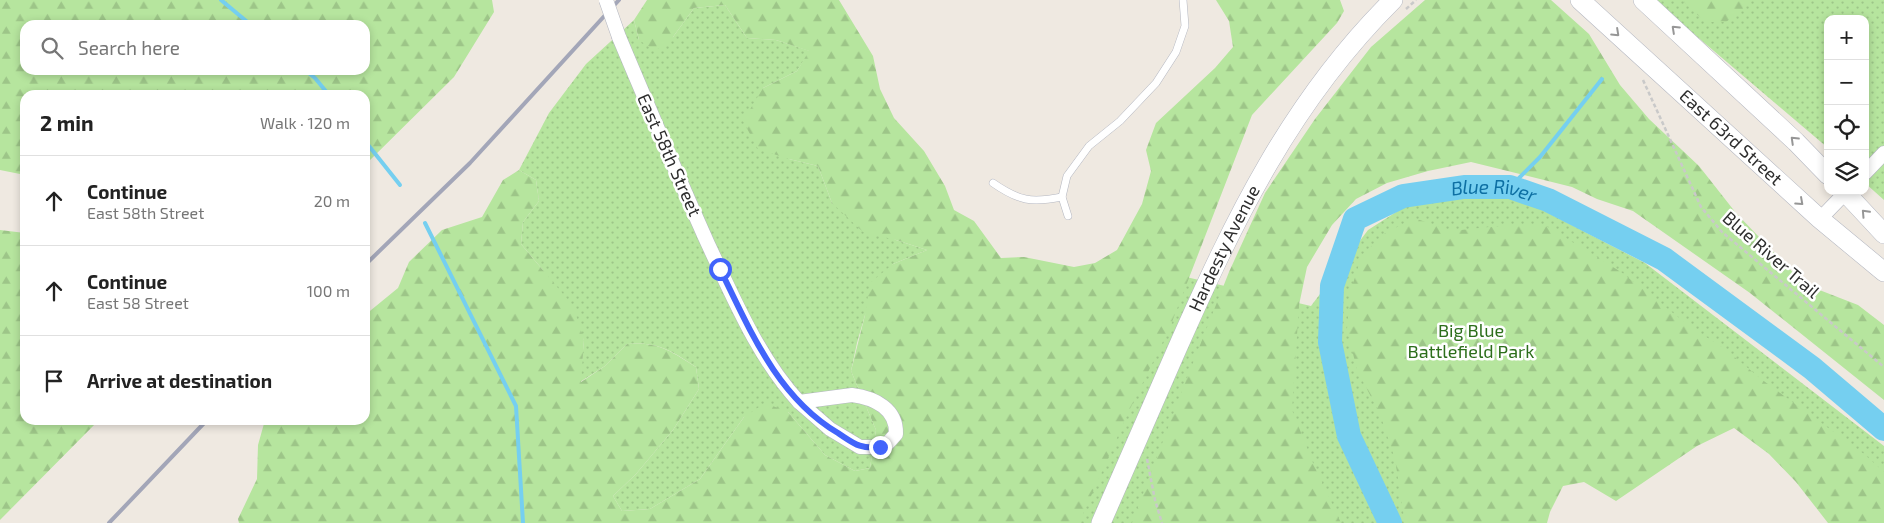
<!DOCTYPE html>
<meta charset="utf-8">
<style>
:root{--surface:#fff;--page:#f6f6f6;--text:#222;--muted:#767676;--line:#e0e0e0}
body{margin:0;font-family:"Exo 2",sans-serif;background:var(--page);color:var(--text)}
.controls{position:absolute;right:15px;top:15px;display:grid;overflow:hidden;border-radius:10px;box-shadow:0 2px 8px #0003}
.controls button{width:45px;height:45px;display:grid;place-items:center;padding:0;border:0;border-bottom:1px solid var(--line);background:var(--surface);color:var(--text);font:25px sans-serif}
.stop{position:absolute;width:15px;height:15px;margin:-11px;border:4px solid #4264fb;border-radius:50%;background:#fff}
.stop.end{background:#4264fb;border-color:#fff;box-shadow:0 1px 5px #0008}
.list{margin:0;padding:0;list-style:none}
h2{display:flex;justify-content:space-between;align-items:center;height:65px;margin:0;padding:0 20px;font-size:21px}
h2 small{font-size:16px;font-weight:400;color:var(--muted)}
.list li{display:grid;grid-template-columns:32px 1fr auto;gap:15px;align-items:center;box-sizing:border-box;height:90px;padding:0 20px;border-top:1px solid var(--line)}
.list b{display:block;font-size:19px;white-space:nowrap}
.list p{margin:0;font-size:16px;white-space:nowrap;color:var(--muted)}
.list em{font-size:16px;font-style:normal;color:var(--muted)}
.icon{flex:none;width:28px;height:28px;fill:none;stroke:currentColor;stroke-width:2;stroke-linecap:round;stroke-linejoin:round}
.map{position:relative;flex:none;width:1884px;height:523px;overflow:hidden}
.search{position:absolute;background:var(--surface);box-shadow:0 2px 8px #0003;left:20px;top:20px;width:350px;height:55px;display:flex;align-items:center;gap:12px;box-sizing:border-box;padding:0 18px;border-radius:15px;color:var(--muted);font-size:19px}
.panel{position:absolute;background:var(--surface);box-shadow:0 2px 8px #0003;left:20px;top:90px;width:350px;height:335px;border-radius:15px}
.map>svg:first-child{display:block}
.green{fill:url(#green-dots)}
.forest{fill:url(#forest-firs);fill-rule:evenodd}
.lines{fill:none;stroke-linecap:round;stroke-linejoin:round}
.stream{stroke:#75cff0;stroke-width:4}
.river{stroke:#75cff0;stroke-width:24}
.lane-casing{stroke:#b4b7c1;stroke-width:8}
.street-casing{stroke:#b4b7c1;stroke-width:15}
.secondary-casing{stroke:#b4b7c1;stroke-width:20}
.path{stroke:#c9c9c9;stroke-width:2.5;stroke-dasharray:4 2.5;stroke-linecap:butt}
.lane{stroke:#fff;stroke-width:7}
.street{stroke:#fff;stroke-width:14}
.secondary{stroke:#fff;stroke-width:19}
.rail{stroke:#a3a6b8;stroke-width:4}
.street-bridge-casing{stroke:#b4b7c1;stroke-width:15;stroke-linecap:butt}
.street-bridge{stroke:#fff;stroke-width:14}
.oneway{stroke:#969696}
.route{stroke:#4264fb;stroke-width:6}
.labels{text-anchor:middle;stroke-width:5;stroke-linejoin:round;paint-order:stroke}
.street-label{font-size:18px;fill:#2e2e2e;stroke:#fff}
.park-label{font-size:18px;fill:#2c6e1b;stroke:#fff}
.water-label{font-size:19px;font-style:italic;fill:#0d6fa3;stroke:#fff}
</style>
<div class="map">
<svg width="1884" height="523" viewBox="0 0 1884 523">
<defs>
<pattern id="green-dots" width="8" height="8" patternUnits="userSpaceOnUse" patternTransform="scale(1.25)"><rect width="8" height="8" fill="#b6e59e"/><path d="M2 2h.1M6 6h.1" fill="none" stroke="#9dc588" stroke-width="1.8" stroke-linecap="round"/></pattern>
<pattern id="forest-firs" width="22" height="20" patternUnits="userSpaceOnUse" patternTransform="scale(1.25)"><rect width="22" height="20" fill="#b6e59e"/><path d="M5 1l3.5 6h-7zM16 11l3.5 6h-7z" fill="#9dc588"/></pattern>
</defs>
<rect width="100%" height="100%" fill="#efe9e1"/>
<g class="green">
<path d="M 1654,0 L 1884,0 L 1884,200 L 1865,183 L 1865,19 L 1828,19 L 1828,148 Z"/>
<path d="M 725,5 L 747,38 L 776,40 L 810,51 L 797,71 L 763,88 L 789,159 L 818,166 L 832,203 L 896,240 L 927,250 L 893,264 L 865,315 L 857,343 L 851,371 L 876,430 L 870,468 L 855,471 L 825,455 L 788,412 L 744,417 L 700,479 L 650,509 L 622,511 L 613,496 L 636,474 L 673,430 L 699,389 L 696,367 C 672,351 657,341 627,344 L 605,366 L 580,382 L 584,340 L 542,269 L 521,244 L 523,222 L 539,201 L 536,180 L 519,170 L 549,113 L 586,64 L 634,20 L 639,40 L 673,37 L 694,8 Z"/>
<path d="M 1440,184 L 1492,184 L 1645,263 L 1884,446 L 1884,523 L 1745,381 L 1524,481 L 1542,523 L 848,523 L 1169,273 L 1311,306 L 1368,230 Z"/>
</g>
<g class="forest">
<path d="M 0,0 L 492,0 L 494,12 L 454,77 L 365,165 L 365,95 L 25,95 L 25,175 L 0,170 ZM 25,25 L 365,25 L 365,70 L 25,70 Z"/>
<path d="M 647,0 L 839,0 L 873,56 L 880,89 L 894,118 L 924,151 L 945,186 L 954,210 L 974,221 L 1001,258 L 1024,257 L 1074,267 L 1095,263 L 1117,250 L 1142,204 L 1151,171 L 1146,150 L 1156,123 L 1215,68 L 1233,47 L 1229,21 L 1216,0 L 1340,0 L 1344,11 L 1337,23 L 1252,115 L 1170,327 L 1129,411 L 1079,523 L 239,523 L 238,519 L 257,479 L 258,445 L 265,420 L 365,420 L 365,315 L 398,288 L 409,262 L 442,230 L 482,217 L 503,180 L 519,170 L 536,180 L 539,201 L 523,222 L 521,244 L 573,306 L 584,340 L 581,382 L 605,366 L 627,344 C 657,341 671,351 696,367 L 699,389 L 673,430 L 636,474 L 613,496 L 622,511 L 650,509 L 700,479 L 744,417 L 765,403 L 788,412 L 825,455 L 855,471 L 870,468 L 876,430 L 851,371 L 865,315 L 870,283 L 893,264 L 927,250 L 896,240 L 863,232 L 832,203 L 818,166 L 789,159 L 758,149 L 743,121 L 763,88 L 797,71 L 809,51 L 776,40 L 747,38 L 725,5 L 694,8 L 673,37 L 655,51 L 639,40 L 634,20 Z"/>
<path d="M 1425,0 L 1551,0 L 1589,34 L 1620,85 L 1649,119 L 1699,166 L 1736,213 L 1804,284 L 1858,305 L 1884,325 L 1884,400 L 1750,293 L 1633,211 L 1597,199 L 1572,187 L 1471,162 L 1428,171 L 1387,183 L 1356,199 L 1332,225 L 1307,267 L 1299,305 L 1292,410 L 1313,463 L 1341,523 L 1132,523 L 1185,383 L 1229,272 L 1265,193 L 1315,119 L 1371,47 Z"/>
<path d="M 1682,0 L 1745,0 L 1743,9 L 1726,22 L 1705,22 Z"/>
<path d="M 1414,218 L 1452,231 L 1489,227 L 1543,224 L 1621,272 L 1692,328 L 1725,349 L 1761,379 L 1864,454 L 1884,472 L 1884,523 L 1828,523 L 1796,482 L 1769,454 L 1734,428 L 1697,446 L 1616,501 L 1584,482 L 1563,486 L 1550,512 L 1547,523 L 1410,523 L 1404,517 L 1395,459 L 1380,414 L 1357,370 L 1347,329 L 1350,293 L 1362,255 L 1384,234 Z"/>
<path d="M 0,230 L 25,233 L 25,420 L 99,420 L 0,520 Z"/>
</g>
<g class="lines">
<g class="stream">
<path d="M 221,0 L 251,25"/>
<path d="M 305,70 L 315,78 L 329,95"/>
<path d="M 365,141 L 400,185"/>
<path d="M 1510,187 L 1540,157 L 1602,79"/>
<path d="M 425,223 L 516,406 L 523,523"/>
</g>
<path class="river" id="s1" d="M 1390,523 L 1349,436 L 1330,342 L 1332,286 L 1355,219 L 1403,196 L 1464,187 L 1510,187 L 1548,200 L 1664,259 L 1812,368 L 1884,429"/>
<g class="lane-casing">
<g id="lane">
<path d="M 993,183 C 1019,201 1031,203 1062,197"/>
<path d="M 1068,216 L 1062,197 L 1067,176 L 1089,146 L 1120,121 L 1156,83 L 1176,52 L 1185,26 L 1183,0"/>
</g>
</g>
<g class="street-casing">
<g id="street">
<path d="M 619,37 C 648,106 677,175 708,244 C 734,299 758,357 799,402"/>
<path d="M 1865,173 L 1884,153"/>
<path d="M 1820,219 L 1847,191"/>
<path d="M 852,395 C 875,398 897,409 896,434 L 887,444 L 879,447 L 860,447 L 830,429 L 799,402 Z"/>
</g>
</g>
<g class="secondary-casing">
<g id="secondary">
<path id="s2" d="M 1580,0 L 1820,219 L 1884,272"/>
<path d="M 1643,0 L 1796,142 L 1828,175"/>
<path d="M 1844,191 L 1884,234"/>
<path id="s3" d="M 1101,523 C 1126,465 1152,407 1177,349 C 1234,220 1291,101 1393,0"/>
</g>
</g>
<g class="path">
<path d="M 1406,9 L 1416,0"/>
<path d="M 1643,80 L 1701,207 L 1722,232 L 1884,367"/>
<path d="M 1147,459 L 1155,500 L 1162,523"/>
</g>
<use href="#lane" class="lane"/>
<use href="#street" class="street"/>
<use href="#secondary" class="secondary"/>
<g class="rail">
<path d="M 365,265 L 470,163 L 619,0"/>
<path d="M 109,523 L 207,420"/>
</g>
<g class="street-bridge-casing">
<path id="street-bridge" d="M 606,0 L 619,37"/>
</g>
<use href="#street-bridge" class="street-bridge"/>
</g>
<defs><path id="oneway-chevron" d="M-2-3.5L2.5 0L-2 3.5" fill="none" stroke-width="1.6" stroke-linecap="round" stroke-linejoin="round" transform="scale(1.25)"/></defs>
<g class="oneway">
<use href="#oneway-chevron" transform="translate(1675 29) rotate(-137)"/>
<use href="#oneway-chevron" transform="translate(1616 33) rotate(43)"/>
<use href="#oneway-chevron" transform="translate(1794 140) rotate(-136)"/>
<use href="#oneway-chevron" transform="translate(1800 202) rotate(42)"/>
<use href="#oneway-chevron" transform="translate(1865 213) rotate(-133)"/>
</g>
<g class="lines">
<path class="route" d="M 720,269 C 750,330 777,397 838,433 C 855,444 859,449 880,447"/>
</g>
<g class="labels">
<g class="street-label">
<text dy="6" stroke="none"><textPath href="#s2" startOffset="204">East 63rd Street</textPath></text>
<text transform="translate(669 155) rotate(66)" y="6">East 58th Street</text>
<text dy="6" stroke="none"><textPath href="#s3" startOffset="301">Hardesty Avenue</textPath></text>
<text transform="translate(1771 255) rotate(41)" y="6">Blue River Trail</text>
</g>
<g class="park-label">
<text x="1471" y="337">Big Blue<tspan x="1471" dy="21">Battlefield Park</tspan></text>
</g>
<g class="water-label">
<text dy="7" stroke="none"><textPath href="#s1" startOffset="464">Blue River</textPath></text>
</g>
</g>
</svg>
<div class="controls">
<button>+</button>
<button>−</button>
<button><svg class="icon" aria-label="locate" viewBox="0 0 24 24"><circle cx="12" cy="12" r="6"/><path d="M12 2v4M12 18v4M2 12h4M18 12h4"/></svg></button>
<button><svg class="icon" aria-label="layers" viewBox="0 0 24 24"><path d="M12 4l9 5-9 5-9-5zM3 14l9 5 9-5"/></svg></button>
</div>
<div class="stop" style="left:720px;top:269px"></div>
<div class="stop end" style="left:880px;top:447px"></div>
<div class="search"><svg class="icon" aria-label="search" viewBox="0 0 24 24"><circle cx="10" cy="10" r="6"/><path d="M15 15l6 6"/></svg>Search here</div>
<section class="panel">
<h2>2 min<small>Walk · 120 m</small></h2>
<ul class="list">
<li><svg class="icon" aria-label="ahead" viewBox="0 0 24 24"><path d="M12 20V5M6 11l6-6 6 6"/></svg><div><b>Continue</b><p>East 58th Street</p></div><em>20 m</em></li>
<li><svg class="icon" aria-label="ahead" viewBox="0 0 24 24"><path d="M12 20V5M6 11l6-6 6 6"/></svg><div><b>Continue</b><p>East 58 Street</p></div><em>100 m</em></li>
<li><svg class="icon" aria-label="arrive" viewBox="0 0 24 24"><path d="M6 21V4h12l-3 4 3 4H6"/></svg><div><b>Arrive at destination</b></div></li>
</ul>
</section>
</div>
